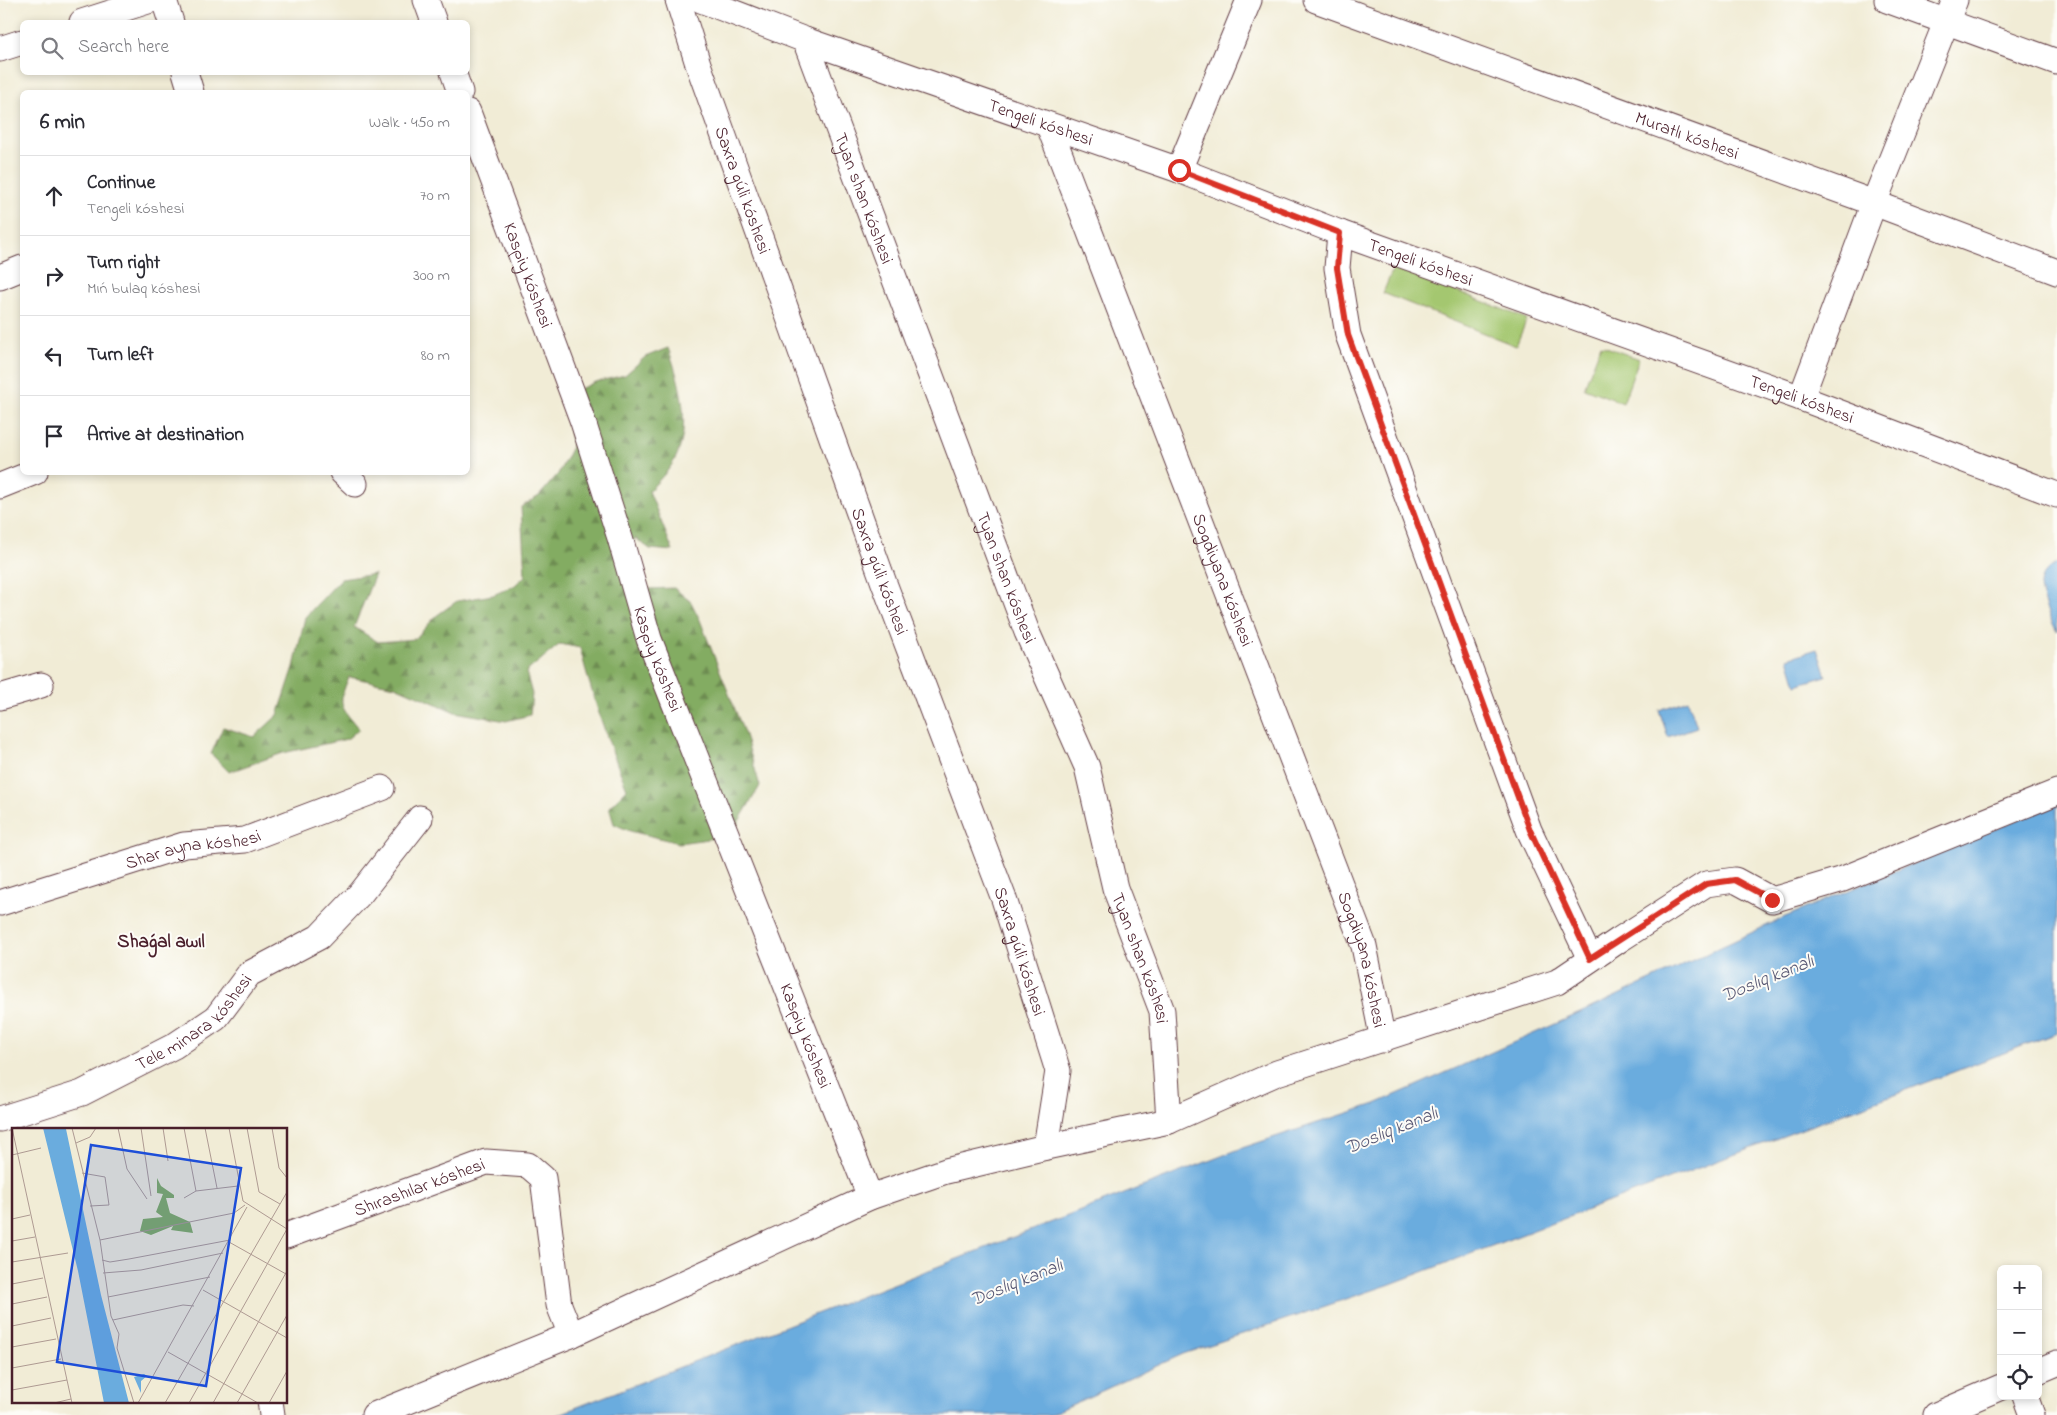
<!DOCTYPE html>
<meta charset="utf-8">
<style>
:root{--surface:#fff;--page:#f7f7f7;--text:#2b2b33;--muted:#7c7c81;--line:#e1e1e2}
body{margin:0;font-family:"Indie Flower",sans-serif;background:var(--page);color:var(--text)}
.controls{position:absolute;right:15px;bottom:15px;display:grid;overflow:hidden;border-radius:8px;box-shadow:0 2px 8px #0003}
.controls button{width:45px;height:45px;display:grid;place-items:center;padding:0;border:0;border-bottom:1px solid var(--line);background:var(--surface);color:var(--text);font:25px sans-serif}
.stop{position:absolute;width:15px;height:15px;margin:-11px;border:4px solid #d93025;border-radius:50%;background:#fff}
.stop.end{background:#d93025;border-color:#fff;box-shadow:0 1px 5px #0008}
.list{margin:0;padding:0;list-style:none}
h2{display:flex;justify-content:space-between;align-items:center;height:65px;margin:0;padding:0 20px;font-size:21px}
h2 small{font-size:16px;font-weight:400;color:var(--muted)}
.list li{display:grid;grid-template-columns:32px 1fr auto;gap:15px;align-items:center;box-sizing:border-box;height:80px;padding:0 20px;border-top:1px solid var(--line)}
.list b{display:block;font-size:19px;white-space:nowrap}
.list p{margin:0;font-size:16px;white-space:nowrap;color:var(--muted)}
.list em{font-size:16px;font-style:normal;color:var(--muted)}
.icon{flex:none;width:28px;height:28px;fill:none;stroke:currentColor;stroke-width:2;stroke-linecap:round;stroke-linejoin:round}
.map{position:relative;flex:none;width:2057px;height:1415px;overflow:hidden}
.search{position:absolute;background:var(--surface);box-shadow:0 2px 8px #0003;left:20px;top:20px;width:450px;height:55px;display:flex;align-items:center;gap:12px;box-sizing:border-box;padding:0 18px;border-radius:8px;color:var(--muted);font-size:19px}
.panel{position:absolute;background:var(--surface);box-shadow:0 2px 8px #0003;left:20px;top:90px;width:450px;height:385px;border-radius:8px}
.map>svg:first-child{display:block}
.green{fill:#a4c770;stroke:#77734e}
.forest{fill:url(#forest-firs);stroke:#666646}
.water{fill:#6aacde;stroke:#5a6684}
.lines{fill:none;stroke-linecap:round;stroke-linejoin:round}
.minor-casing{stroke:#633e45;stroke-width:27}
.minor{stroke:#fff;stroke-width:25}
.route{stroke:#d93025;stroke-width:6}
.labels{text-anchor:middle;stroke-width:4;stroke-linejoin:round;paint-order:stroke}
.street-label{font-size:18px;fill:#4a1f2b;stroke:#fdfcf7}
.neighbourhood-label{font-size:19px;font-weight:bold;fill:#4a1f2b;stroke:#fdfcf7}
.water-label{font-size:19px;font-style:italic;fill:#575773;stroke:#fdfcf7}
.inset-road{fill:none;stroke:#ae9a92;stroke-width:1}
.view{fill:#1d4ed8;fill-opacity:0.15;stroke:#1d4ed8;stroke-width:2.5}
.inset-edge{fill:none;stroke:#4a1f2b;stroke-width:2.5}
</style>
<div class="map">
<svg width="2057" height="1415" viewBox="0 0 2057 1415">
<defs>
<pattern id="forest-firs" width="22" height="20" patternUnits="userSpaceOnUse" patternTransform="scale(1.25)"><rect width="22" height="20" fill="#83ac62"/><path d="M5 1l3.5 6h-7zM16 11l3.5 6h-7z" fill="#6d8b51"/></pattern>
</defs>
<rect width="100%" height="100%" fill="#fdfcf7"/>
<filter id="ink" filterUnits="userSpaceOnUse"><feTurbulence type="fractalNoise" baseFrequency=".02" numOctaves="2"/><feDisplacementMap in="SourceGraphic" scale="10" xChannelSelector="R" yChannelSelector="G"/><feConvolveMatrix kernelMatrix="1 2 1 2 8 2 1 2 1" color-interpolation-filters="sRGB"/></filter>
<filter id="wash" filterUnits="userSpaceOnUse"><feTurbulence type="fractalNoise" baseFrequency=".0096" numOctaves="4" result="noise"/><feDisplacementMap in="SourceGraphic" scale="20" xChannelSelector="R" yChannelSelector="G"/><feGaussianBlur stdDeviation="1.12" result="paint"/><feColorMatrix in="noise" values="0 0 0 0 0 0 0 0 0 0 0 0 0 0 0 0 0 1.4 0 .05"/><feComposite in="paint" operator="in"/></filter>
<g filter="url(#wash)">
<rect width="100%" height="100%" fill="#f1ecd6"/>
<g class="green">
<path d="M 1394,266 L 1527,319 L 1516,346 L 1383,293 Z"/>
<path d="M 1601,345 L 1639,359 L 1623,403 L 1584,388 Z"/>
</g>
<path class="forest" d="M 668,348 C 680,381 693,428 674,461 C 668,472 657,482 649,491 L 673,551 L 650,549 L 635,538 L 622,569 L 647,589 L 674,588 L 691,602 L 700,620 L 745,735 L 760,786 L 730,836 L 679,843 L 630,831 L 614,824 L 609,807 L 627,789 C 608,743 592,696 580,648 L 560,644 L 526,672 L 532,694 L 530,715 L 506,721 L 455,712 L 395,686 L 349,677 C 337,705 340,706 359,729 L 347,739 L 283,753 L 229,772 L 211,754 L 223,727 L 254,737 L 278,715 L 294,667 L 305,617 L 341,579 L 375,574 L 354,627 L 378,642 L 415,639 L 436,616 L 457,601 L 493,595 L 514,586 L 525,576 L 521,507 L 539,496 L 558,474 L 572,447 L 566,410 L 573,392 L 595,382 L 625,375 L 645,357 Z"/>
<g class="water">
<path d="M 2057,563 L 2057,632 C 2052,622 2036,591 2041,580 C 2043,574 2051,567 2057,563 Z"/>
<path d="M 1817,649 L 1826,676 L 1796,685 L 1788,658 Z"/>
<path d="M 1688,700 L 1697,727 L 1668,737 L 1659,710 Z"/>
<path d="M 2057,803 L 2057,1033 L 1388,1285 L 1183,1354 L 1049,1415 L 557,1415 L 1242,1148 L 1375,1104 L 1580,1013 L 1785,917 Z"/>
</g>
</g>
<g filter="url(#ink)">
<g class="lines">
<g class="minor-casing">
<g id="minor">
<path d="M 164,0 L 171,22"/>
<path d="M 426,0 L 434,22"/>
<path id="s1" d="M 678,0 L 698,64 L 884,583 L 1004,899 L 1058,1071 L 1046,1147"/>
<path id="s2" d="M 701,0 L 805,40 L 1179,170 L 1340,233 L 1801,398 L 2057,495"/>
<path id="s3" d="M 1316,0 L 1874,203 L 2057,272"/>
<path d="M 1887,0 L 2057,62"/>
<path d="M 82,22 L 151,0"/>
<path id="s4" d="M 805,40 L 1027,632 L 1087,767 L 1115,888 L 1162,1011 L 1169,1121"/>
<path d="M 0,49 L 22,42"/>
<path d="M 185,72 L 191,92"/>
<path d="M 453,72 L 460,92"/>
<path id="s5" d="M 468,112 L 583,422 L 620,538 L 649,639 L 870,1197"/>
<path id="s6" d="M 1049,126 L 1364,946 L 1383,1040"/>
<path d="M 1179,170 L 1249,0"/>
<path d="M 1340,233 L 1337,268 L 1348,335 L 1529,830 L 1590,959"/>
<path d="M 0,277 L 22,268"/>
<path d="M 1801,398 L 1874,203 L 1955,0"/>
<path d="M 342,472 L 355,484"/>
<path d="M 0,486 L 35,472"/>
<path d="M 0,697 L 41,685"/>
<path id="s7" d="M 0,903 L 184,845 L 245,840 L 382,788"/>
<path id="s8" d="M 0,1119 L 82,1093 L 174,1046 L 216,1018 L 249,974 L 319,937 L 361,893 L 420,818"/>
<path id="s9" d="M 286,1236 L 486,1162 L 528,1165 L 543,1178 L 559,1305 L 571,1335"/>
<path d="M 2038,1371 L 2057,1363"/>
<path d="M 2025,1396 L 2032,1415"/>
<path d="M 270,1401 L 272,1415"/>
<path d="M 374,1415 L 571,1335 L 870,1197 L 946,1171 L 1046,1147 L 1169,1121 L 1277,1073 L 1557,982 L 1619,940 L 1706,884 L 1735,880 L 1772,900 L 1843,879 L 2057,792"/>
<path d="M 1936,1415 L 2001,1387"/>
</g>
</g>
<use href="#minor" class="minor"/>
</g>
</g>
<g class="lines" filter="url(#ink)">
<path class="route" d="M 1179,170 L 1340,233 L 1337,268 L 1348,335 L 1530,830 L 1590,959 L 1706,884 L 1735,880 L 1772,900"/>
</g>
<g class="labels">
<g class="street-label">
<text dy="6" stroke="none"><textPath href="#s2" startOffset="361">Tengeli kóshesi</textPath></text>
<text dy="6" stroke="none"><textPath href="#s3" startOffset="395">Muratlı kóshesi</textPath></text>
<text dy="6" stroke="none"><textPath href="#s1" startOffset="201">Saxra gúli kóshesi</textPath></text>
<text dy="6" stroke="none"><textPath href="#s4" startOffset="169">Tyan shan kóshesi</textPath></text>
<text dy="6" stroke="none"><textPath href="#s2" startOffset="766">Tengeli kóshesi</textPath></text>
<text dy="6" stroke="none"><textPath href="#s5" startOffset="174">Kaspiy kóshesi</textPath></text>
<text dy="6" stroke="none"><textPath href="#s2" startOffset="1171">Tengeli kóshesi</textPath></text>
<text dy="6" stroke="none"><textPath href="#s1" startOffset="606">Saxra gúli kóshesi</textPath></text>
<text dy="6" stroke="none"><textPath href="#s4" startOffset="574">Tyan shan kóshesi</textPath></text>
<text dy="6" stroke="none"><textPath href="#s6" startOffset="486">Sogdiyana kóshesi</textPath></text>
<text dy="6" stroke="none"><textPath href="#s5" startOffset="579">Kaspiy kóshesi</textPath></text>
<text dy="6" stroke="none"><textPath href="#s7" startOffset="201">Shar ayna kóshesi</textPath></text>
<text dy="6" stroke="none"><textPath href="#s1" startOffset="1011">Saxra gúli kóshesi</textPath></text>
<text dy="6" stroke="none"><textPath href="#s4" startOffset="979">Tyan shan kóshesi</textPath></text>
<text dy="6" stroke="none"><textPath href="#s6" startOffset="891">Sogdiyana kóshesi</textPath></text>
<text dy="6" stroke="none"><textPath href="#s8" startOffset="220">Tele minara kóshesi</textPath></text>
<text dy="6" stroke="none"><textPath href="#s5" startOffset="984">Kaspiy kóshesi</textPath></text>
<text dy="6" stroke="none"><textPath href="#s9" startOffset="142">Shırashılar kóshesi</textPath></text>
</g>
<g class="neighbourhood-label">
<text x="161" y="947">Shaǵal awıl</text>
</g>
<g class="water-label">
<text transform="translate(1767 977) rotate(-22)" y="7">Doslıq kanalı</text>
<text transform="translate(1391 1129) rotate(-22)" y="7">Doslıq kanalı</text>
<text transform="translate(1016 1281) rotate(-22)" y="7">Doslıq kanalı</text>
</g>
</g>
<g transform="translate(12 1128)">
<rect width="275" height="275" fill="#f1ecd6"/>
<path d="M 145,50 L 149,58 L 162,67 L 162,70 L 154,70 L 158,85 L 178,94 L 181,105 L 159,102 L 161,98 L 139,107 L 128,103 L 131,91 L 151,89 L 144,84 L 151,66 L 145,65 Z" fill="#83ac62"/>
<path d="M 31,0 L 54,1 L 89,167 L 117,275 L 92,275 L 66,143 ZM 132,246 L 135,248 L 129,253 L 129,265 L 122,249 Z" fill="#6aacde"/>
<path class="inset-road" d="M 0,0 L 60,275M 60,0 L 88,112 L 99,188 L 107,206 L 105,220 L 122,275M 106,0 L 115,41 L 135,71M 129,0 L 139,68M 151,0 L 156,33M 172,0 L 184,63M 193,0 L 205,60M 217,0 L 231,73 L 275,101M 235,0 L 247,64 L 268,76M 260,0 L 267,40 L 275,50M 64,15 L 78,9 L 84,0M 0,27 L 29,20M 70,45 L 93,49 L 97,77 L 78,78M 172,70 L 184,63 L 226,58M 0,91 L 18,87M 88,112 L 222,85 L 233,77M 0,113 L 23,109M 217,114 L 274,146M 90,132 L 98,134 L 117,131 L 218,112M 0,134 L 56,125M 91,145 L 129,142 L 211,125M 0,156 L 31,150M 191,162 L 275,210M 96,169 L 198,149M 0,176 L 35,169M 101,192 L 171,177 L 182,178M 0,198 L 39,190M 0,219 L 44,211M 156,224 L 246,275M 0,240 L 49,231M 0,262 L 55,252M 42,275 L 59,271M 126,275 L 235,79M 153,275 L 275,64M 177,275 L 275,101M 201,275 L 275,143M 225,275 L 275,187M 257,275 L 275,243"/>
<path class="view" d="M 79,17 L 229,40 L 194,258 L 45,234 Z"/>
<rect width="275" height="275" class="inset-edge"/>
</g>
</svg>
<div class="controls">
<button>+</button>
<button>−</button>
<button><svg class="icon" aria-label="locate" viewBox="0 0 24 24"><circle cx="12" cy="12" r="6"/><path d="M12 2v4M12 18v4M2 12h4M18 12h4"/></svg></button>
</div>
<div class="stop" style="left:1179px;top:170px"></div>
<div class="stop end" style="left:1772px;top:900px"></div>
<div class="search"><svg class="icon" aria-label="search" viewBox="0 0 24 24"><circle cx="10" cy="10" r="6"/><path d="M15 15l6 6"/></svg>Search here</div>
<section class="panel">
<h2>6 min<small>Walk · 450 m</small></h2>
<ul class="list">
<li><svg class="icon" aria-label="ahead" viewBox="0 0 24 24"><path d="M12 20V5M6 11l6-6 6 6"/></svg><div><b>Continue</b><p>Tengeli kóshesi</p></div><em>70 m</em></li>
<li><svg class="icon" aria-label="right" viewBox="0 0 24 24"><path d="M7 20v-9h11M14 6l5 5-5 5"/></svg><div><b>Turn right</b><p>Mıń bulaq kóshesi</p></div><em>300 m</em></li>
<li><svg class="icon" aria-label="left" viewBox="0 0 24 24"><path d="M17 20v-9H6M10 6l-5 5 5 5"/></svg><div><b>Turn left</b></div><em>80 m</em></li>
<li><svg class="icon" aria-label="arrive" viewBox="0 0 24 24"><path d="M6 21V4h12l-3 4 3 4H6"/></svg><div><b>Arrive at destination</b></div></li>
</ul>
</section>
</div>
